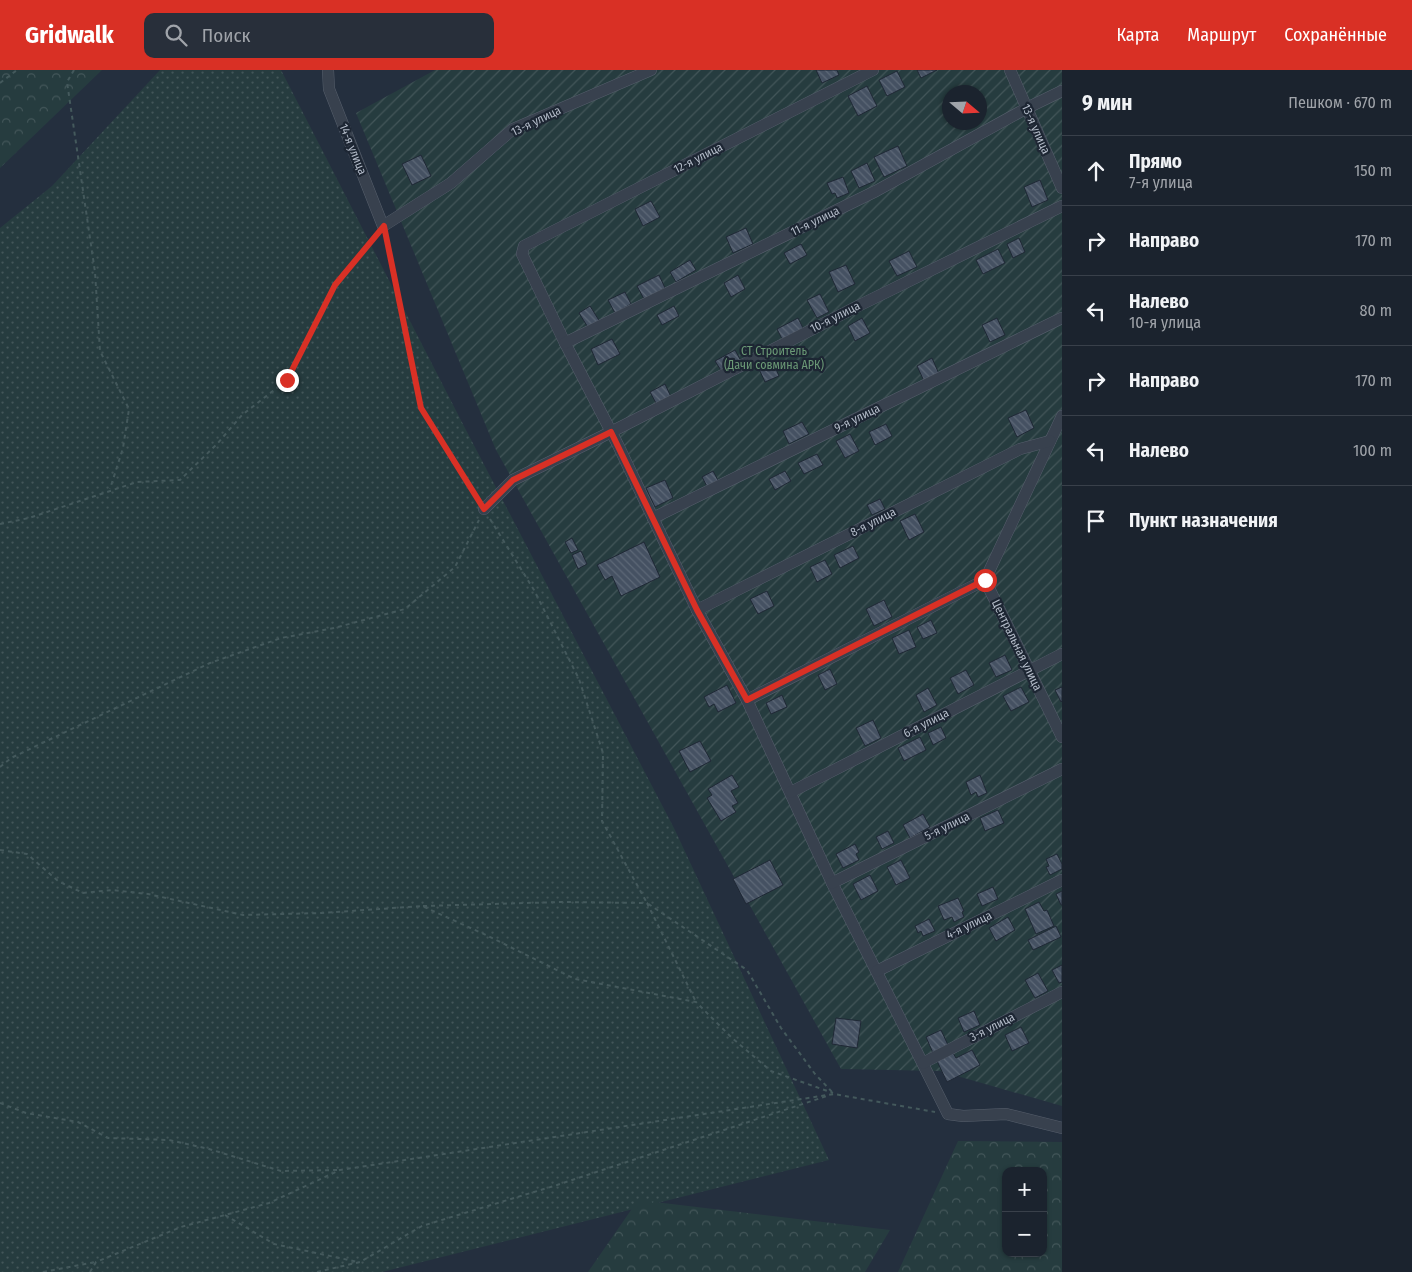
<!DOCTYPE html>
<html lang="ru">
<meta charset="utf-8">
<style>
:root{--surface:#1b232e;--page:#282f3a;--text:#f1f3f6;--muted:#a0a4aa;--line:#39404a;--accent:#d93025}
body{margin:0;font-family:"Fira Sans Condensed",sans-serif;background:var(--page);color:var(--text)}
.controls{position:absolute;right:15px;bottom:15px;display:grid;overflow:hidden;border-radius:10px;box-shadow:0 1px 4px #0004}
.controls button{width:45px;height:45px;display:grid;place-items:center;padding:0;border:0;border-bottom:1px solid var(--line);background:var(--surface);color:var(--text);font:25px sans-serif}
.compass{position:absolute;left:942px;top:15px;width:45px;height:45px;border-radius:50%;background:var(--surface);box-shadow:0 1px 4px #0004;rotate:109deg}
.stop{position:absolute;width:15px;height:15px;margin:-11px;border:4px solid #d93025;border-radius:50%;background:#fff}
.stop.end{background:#d93025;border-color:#fff;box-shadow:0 1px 5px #0008}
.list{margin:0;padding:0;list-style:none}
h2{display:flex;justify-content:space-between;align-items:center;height:65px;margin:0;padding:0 20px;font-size:21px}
h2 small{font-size:16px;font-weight:400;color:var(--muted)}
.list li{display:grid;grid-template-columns:32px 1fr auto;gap:15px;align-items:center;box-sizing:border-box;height:70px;padding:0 20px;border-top:1px solid var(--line)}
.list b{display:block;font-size:19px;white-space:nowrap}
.list p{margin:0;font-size:16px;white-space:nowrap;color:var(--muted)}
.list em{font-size:16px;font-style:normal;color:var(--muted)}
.icon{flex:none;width:28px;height:28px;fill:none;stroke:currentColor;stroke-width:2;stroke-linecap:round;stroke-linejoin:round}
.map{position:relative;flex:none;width:1062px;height:1202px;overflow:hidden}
header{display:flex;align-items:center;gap:30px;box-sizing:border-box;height:70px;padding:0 25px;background:var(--accent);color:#fff}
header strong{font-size:24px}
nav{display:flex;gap:28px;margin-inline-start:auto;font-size:18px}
.search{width:350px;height:45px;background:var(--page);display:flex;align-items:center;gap:12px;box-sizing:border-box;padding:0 18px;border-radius:10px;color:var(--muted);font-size:19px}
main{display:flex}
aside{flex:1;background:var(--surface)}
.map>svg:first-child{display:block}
.grass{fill:url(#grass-dots)}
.forest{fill:url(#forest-crowns);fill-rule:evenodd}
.garden{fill:url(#garden-furrows);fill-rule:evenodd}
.building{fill:url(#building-back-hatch);stroke:#1f2835}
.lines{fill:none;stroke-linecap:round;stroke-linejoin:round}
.minor-casing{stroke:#565f6c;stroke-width:12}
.path{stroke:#44595c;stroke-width:2;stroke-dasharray:4 4;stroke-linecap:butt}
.minor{stroke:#38414e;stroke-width:11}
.route{stroke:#d93025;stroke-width:6}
.labels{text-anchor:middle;stroke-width:4.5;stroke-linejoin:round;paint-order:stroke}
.street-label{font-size:12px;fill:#b4bcc9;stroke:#1d2633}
.park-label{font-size:12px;fill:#6b9a76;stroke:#1d2633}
</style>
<header>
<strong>Gridwalk</strong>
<div class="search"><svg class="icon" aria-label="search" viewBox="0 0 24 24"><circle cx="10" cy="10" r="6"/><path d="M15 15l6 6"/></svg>Поиск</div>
<nav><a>Карта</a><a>Маршрут</a><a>Сохранённые</a></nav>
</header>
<main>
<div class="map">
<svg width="1062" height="1202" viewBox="0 0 1062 1202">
<defs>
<pattern id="grass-dots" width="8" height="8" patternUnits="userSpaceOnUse" patternTransform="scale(1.25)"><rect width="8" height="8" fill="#263c3f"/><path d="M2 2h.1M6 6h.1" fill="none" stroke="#435659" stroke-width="1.8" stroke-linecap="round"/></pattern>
<pattern id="forest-crowns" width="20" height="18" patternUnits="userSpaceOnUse" patternTransform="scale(1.25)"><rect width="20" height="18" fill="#263c3f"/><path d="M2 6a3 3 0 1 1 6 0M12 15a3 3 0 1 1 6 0" fill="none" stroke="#435659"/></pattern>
<pattern id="garden-furrows" width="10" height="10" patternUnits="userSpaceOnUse" patternTransform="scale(1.25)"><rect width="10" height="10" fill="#263c3f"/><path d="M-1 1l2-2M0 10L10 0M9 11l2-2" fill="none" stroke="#435659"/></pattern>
<pattern id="building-back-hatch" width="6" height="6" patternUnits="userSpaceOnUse" patternTransform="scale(1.25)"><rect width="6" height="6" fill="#455162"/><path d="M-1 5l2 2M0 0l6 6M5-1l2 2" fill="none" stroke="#5d6877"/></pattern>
</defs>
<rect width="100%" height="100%" fill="#242f3e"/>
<path class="grass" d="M 160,0 L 281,0 L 466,360 L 674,758 L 829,1090 L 382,1202 L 0,1202 L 0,158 L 52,116 Z"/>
<g class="forest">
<path d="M 0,0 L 102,0 L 0,98 Z"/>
<path d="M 958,1071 L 1062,1072 L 1062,1202 L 898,1202 ZM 1006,1101 L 1043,1101 L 1043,1183 L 1006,1183 Z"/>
<path d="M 638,1130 L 890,1160 L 865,1202 L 588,1202 Z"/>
</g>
<path class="garden" d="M 435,0 L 1062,0 L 1062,1036 L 940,1001 L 841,999 L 496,380 L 356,43 ZM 949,22 L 979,22 L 979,52 L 949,52 Z"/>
<g class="building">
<path d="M 816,0 L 837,0 L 839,5 L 822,13 Z"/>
<path d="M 917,0 L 937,0 L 921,8 Z"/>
<path d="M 897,1 L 905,17 L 887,26 L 879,10 Z"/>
<path d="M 867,16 L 877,36 L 858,46 L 848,26 Z"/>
<path d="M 898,76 L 907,96 L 884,107 L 874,87 Z"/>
<path d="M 421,85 L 431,106 L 412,115 L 402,94 Z"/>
<path d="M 867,93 L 875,111 L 859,118 L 851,101 Z"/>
<path d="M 843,107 L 849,123 L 837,128 L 835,123 L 832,124 L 827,113 Z"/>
<path d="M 1040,110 L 1048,130 L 1032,137 L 1024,117 Z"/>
<path d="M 651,131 L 660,147 L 643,156 L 635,139 Z"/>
<path d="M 746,158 L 753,174 L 733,183 L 726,167 Z"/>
<path d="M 1019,168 L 1025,182 L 1013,188 L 1007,174 Z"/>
<path d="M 801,174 L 807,185 L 790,194 L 784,183 Z"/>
<path d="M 998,179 L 1005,193 L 983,204 L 976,190 Z"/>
<path d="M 909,181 L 917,197 L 897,206 L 889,191 Z"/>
<path d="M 690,190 L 696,200 L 676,212 L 670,202 Z"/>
<path d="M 846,195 L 855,214 L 838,222 L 829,202 Z"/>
<path d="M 659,205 L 665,218 L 644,229 L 637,216 Z"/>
<path d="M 738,205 L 745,219 L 731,227 L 724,213 Z"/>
<path d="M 625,222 L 631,234 L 615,243 L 608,230 Z"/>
<path d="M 820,224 L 829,242 L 817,248 L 807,230 Z"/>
<path d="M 590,236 L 600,252 L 589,259 L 579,243 Z"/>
<path d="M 674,236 L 679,246 L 662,255 L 657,245 Z"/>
<path d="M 798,248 L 804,260 L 783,271 L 777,259 Z"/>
<path d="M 862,248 L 870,263 L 855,271 L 848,256 Z"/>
<path d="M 997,248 L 1005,265 L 990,272 L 982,255 Z"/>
<path d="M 612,269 L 620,284 L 598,295 L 591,279 Z"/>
<path d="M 735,280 L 741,291 L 722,302 L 715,291 Z"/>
<path d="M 932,288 L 939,304 L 924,311 L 917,296 Z"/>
<path d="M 773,292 L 779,306 L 765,312 L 759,299 Z"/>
<path d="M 665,314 L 671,327 L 657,335 L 650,322 Z"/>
<path d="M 1026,340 L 1034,358 L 1017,367 L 1008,348 Z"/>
<path d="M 802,352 L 809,364 L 789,374 L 783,361 Z"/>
<path d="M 886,354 L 892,366 L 875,375 L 869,362 Z"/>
<path d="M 850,364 L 859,381 L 845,388 L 836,371 Z"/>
<path d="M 817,384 L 823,395 L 804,404 L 798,393 Z"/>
<path d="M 713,401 L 720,414 L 709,420 L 702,407 Z"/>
<path d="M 785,401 L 791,411 L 775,420 L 769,409 Z"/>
<path d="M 665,410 L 673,428 L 655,437 L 646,418 Z"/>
<path d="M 880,429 L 885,439 L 872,445 L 867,435 Z"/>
<path d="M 915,444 L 924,462 L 909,470 L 900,451 Z"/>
<path d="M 572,468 L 578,480 L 571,483 L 565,472 Z"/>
<path d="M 644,472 L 660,507 L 621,526 L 612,506 L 605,510 L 597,495 Z"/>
<path d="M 853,476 L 859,488 L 840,498 L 834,485 Z"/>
<path d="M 581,481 L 587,494 L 578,499 L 572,485 Z"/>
<path d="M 825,490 L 832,504 L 817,512 L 810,497 Z"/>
<path d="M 767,521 L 774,536 L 758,544 L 750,529 Z"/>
<path d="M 884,530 L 892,547 L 874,556 L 866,539 Z"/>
<path d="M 931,550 L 937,563 L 923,569 L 917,557 Z"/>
<path d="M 909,560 L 916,577 L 899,584 L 892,568 Z"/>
<path d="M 1005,585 L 1012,600 L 996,607 L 989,593 Z"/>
<path d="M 830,599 L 837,614 L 825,620 L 818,605 Z"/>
<path d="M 966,600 L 974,615 L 958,624 L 950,608 Z"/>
<path d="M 727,615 L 736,633 L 718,642 L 714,634 L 709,637 L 704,627 Z"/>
<path d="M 1021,617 L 1029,632 L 1011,641 L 1003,626 Z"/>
<path d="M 1062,617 L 1062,631 L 1061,632 L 1055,620 Z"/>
<path d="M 928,618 L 937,635 L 924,642 L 916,625 Z"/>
<path d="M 782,625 L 787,637 L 771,644 L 766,633 Z"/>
<path d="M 873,650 L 881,668 L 865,676 L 856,658 Z"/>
<path d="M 941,657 L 946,668 L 933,675 L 928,663 Z"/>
<path d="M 920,667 L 926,680 L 904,691 L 898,678 Z"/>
<path d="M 700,671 L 711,691 L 690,702 L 679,681 Z"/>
<path d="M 732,705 L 739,717 L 731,721 L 738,733 L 732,736 L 736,742 L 721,751 L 707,728 L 712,725 L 708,719 Z"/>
<path d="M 980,705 L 987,723 L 978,727 L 976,722 L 971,725 L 966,712 Z"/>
<path d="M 998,740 L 1004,753 L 985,761 L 980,748 Z"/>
<path d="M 923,744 L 930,757 L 910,768 L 903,755 Z"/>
<path d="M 888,761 L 894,773 L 882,779 L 876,767 Z"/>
<path d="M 855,774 L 859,782 L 856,784 L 859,790 L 843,798 L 836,784 Z"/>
<path d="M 1057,784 L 1062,794 L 1062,799 L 1050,805 L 1046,797 L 1049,796 L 1046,789 Z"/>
<path d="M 770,790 L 783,815 L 746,834 L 733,809 Z"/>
<path d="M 901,790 L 910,808 L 896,815 L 887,797 Z"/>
<path d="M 870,805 L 878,821 L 861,830 L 853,814 Z"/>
<path d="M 993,817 L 998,829 L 982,836 L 977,824 Z"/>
<path d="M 1062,821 L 1062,835 L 1061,835 L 1056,824 Z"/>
<path d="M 958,828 L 964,841 L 962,842 L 964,847 L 954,852 L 952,847 L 944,850 L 938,836 Z"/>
<path d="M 1039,832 L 1044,841 L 1047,840 L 1054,856 L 1036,864 L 1025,839 Z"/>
<path d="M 1008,847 L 1015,860 L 996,871 L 989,858 Z"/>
<path d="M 929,849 L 935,861 L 923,866 L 921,861 L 918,863 L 915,856 Z"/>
<path d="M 1056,856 L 1061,867 L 1033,880 L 1028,870 Z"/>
<path d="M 1062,895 L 1062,912 L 1059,913 L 1052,900 Z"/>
<path d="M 1038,903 L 1048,921 L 1035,928 L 1025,910 Z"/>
<path d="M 974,941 L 980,955 L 964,962 L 958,948 Z"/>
<path d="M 836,948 L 861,951 L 857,978 L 832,974 Z"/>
<path d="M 1021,957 L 1029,973 L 1012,981 L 1005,965 Z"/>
<path d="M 941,960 L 948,975 L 933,983 L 926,967 Z"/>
<path d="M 972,980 L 980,995 L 947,1012 L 937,991 L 953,983 L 956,988 Z"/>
</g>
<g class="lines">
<g class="minor-casing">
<g id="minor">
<path d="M 328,0 L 329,19 L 383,156 L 451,113 L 513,59 L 651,0"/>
<path d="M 873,0 L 524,176 L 522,184 L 565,273 L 618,375 L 697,540 L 747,630 L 832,813 L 948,1044 L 963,1046 L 1006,1044 L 1062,1058"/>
<path d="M 1010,0 L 1062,118"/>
<path d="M 565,273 L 876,121 L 1027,38 L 1062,21"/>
<path d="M 1062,346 L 985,510 L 1062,667"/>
<path d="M 484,439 L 513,410 L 611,362 L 860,235 L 1062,136"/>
<path d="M 653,448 L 1062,248"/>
<path d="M 697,540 L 1020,379 L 1050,371"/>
<path d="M 747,630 L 985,510"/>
<path d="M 791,722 L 1062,584"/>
<path d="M 832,813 L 1062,699"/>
<path d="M 877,901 L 1062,810"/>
<path d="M 923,993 L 1062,922"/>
</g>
</g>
<g class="path">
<path d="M 74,0 L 67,12 L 95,202 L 100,281 L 129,339 L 123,378 L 110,419"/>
<path d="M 0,13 L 17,0"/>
<path d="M 386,167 L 421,338 L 478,430"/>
<path d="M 490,449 L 534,520 L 579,609 L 603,683 L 602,751 L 647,833 L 747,900 L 781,958 L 815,1004 L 834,1024"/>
<path d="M 0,454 L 29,448 L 137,412 L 180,410 L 217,374 L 242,345 L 287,310 L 335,215 L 375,165"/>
<path d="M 0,697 L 11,688 L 210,593 L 281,568 L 334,558 L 405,539 L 455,497 L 479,450"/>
<path d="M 0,780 L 27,784 L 58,811 L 83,823 L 112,820 L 148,824 L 243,845 L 322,843 L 422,836 L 486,865 L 575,909 L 696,932 L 732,968 L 771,1001 L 833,1023"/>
<path d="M 423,836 L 561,832 L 647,833 L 696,932"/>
<path d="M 0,1033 L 26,1043 L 78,1052 L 108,1068 L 169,1070 L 209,1079 L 281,1101 L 339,1100"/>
<path d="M 225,1145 L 274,1174 L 358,1192"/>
<path d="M 43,1202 L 96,1192"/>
<path d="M 90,1202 L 96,1192 L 181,1157 L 269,1133 L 340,1100 L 834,1024 L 935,1042"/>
<path d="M 317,1202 L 360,1192 L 422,1156 L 557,1115 L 827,1026"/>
</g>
<use href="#minor" class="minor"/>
</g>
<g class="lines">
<path class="route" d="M 287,310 L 335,215 L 384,156 L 421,338 L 484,439 L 513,410 L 611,362 L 697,540 L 747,630 L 985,510"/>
</g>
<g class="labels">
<g class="street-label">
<text transform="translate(536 51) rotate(-26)" y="4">13-я улица</text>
<text transform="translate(1036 59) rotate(66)" y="4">13-я улица</text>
<text transform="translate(353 79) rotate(68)" y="4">14-я улица</text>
<text transform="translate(698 88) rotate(-27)" y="4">12-я улица</text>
<text transform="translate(815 151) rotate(-26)" y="4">11-я улица</text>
<text transform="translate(835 247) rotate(-27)" y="4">10-я улица</text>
<text transform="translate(857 348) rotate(-26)" y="4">9-я улица</text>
<text transform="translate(873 452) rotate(-27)" y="4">8-я улица</text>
<text transform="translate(1017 575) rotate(64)" y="4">Центральная улица</text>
<text transform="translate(926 653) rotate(-27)" y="4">6-я улица</text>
<text transform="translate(947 756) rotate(-26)" y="4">5-я улица</text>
<text transform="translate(969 855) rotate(-26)" y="4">4-я улица</text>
<text transform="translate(992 957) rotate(-27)" y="4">3-я улица</text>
</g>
<g class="park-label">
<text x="774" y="285">СТ Строитель<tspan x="774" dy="14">(Дачи совмина АРК)</tspan></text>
</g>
</g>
</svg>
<div class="controls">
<button>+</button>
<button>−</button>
</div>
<svg class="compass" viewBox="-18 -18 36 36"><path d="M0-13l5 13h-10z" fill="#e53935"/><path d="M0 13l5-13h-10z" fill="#a0a4aa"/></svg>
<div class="stop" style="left:985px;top:510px"></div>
<div class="stop end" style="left:287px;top:310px"></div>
</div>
<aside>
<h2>9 мин<small>Пешком · 670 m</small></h2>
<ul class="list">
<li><svg class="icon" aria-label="ahead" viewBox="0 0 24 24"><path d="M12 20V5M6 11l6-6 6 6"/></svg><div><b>Прямо</b><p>7-я улица</p></div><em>150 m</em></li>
<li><svg class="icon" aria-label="right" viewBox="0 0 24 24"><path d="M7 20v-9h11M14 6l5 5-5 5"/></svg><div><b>Направо</b></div><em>170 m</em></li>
<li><svg class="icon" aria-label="left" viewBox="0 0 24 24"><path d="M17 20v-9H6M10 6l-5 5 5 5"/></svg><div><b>Налево</b><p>10-я улица</p></div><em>80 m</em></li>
<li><svg class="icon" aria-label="right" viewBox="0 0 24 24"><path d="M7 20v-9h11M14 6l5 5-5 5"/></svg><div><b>Направо</b></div><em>170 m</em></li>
<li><svg class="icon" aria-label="left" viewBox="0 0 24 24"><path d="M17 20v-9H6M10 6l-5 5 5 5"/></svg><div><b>Налево</b></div><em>100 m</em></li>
<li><svg class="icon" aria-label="arrive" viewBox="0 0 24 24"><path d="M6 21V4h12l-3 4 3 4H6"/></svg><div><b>Пункт назначения</b></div></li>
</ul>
</aside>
</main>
